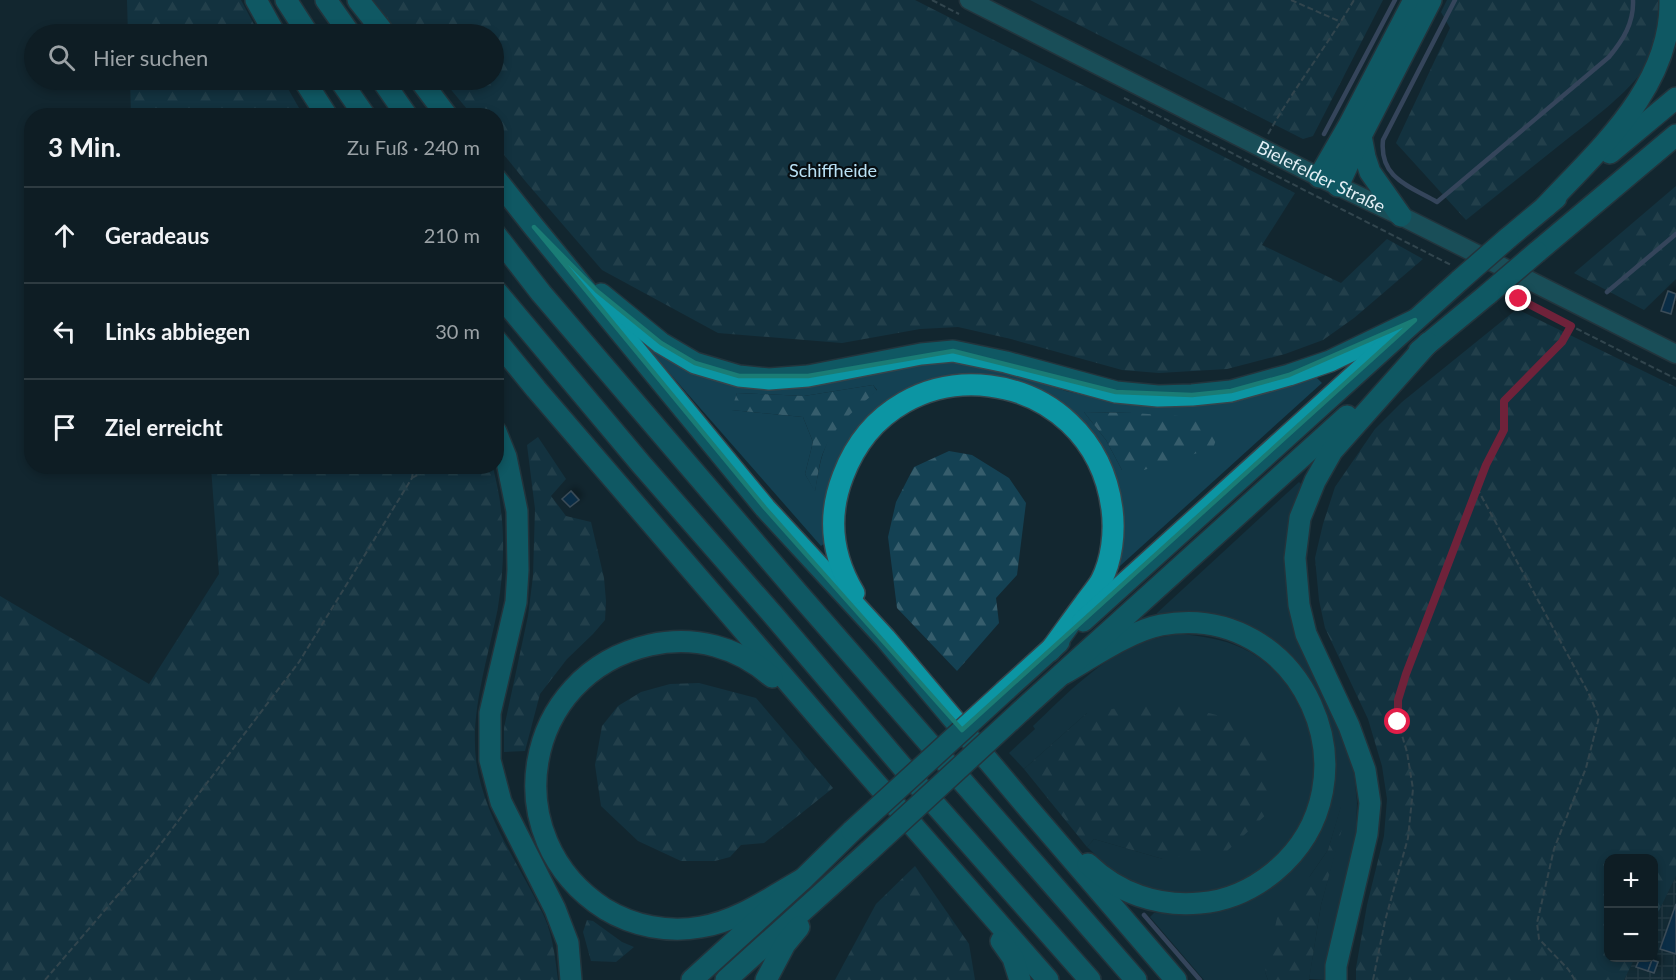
<!DOCTYPE html>
<html lang="de">
<meta charset="utf-8">
<style>
:root{--surface:#0e1d24;--page:#1c2a31;--text:#f1f3f6;--muted:#9ba2a6;--line:#2e3b41}
body{margin:0;font-family:Lato,sans-serif;background:var(--page);color:var(--text)}
.controls{position:absolute;right:18px;bottom:18px;display:grid;overflow:hidden;border-radius:12px;box-shadow:0 3px 9px #0003}
.controls button{width:54px;height:54px;display:grid;place-items:center;padding:0;border:0;border-bottom:2px solid var(--line);background:var(--surface);color:var(--text);font:30px sans-serif}
.stop{position:absolute;width:18px;height:18px;margin:-14px;border:4px solid #e11d48;border-radius:50%;background:#fff}
.stop.end{background:#e11d48;border-color:#fff;box-shadow:0 2px 6px #0008}
.list{margin:0;padding:0;list-style:none}
h2{display:flex;justify-content:space-between;align-items:center;height:78px;margin:0;padding:0 24px;font-size:26px}
h2 small{font-size:20px;font-weight:400;color:var(--muted)}
.list li{display:grid;grid-template-columns:39px 1fr auto;gap:18px;align-items:center;box-sizing:border-box;height:96px;padding:0 24px;border-top:2px solid var(--line)}
.list b{display:block;font-size:22px;white-space:nowrap}
.list em{font-size:20px;font-style:normal;color:var(--muted)}
.icon{flex:none;width:33px;height:33px;fill:none;stroke:currentColor;stroke-width:2;stroke-linecap:round;stroke-linejoin:round}
.map{position:relative;flex:none;width:1676px;height:980px;overflow:hidden}
.search{position:absolute;background:var(--surface);box-shadow:0 3px 9px #0003;left:24px;top:24px;width:480px;height:66px;display:flex;align-items:center;gap:15px;box-sizing:border-box;padding:0 21px;border-radius:33px;color:var(--muted);font-size:22px}
.panel{position:absolute;background:var(--surface);box-shadow:0 3px 9px #0003;left:24px;top:108px;width:480px;height:366px;border-radius:24px}
.map>svg:first-child{display:block}
.industrial{fill:url(#industrial-grid)}
.green{fill:#144153;fill-rule:evenodd}
.forest{fill:url(#forest-firs)}
.lines{fill:none;stroke-linecap:round;stroke-linejoin:round}
.stream{stroke:#606a90;stroke-width:4.5}
.building{fill:#053662;stroke:#6c7a8a;stroke-width:1.5;filter:url(#shadow)}
.major-casing{stroke:#36454c;stroke-width:21}
.highway-casing{stroke:#36454c;stroke-width:24}
.path{stroke:#586a72;stroke-width:2;stroke-dasharray:6 3;stroke-linecap:butt}
.major{stroke:#237e8a;stroke-width:18}
.highway{stroke:#0c95a3;stroke-width:21}
.highway-bridge-casing{stroke:#36454c;stroke-width:24;stroke-linecap:butt}
.highway-bridge{stroke:#0c95a3;stroke-width:21}
.route{stroke:#e11d48;stroke-width:8}
.marked{fill:none;stroke:#1a7c75;stroke-width:4.5;stroke-linejoin:round}
.labels{text-anchor:middle;stroke-width:4.5;stroke-linejoin:round;paint-order:stroke}
.park-label{font-size:18px;fill:#bae1f5;stroke:#070e12}
.street-label{font-size:18px;fill:#e3eff5;stroke:#070e12}
</style>
<div class="map">
<svg width="1676" height="980" viewBox="0 0 1676 980">
<defs>
<pattern id="industrial-grid" width="8" height="8" patternUnits="userSpaceOnUse" patternTransform="scale(1.5)"><rect width="8" height="8" fill="#15313d"/><path d="M0 4h8M4 0v8" fill="none" stroke="#374f5a"/></pattern>
<pattern id="forest-firs" width="22" height="20" patternUnits="userSpaceOnUse" patternTransform="scale(1.5)"><rect width="22" height="20" fill="#144153"/><path d="M5 1l3.5 6h-7zM16 11l3.5 6h-7z" fill="#365d6c"/></pattern>
<filter id="shadow"><feDropShadow dx="4.5" dy="-4.5" stdDeviation="3" flood-color="#0009"/></filter>
</defs>
<rect width="100%" height="100%" fill="#132730"/>
<path class="industrial" d="M 1676,876 L 1676,980 L 1624,980 L 1635,958 L 1654,958 L 1654,921 Z"/>
<g class="green">
<path d="M 645,341 L 734,383 L 891,365 L 952,361 L 1004,371 L 1066,391 L 1114,402 L 1232,400 L 1290,386 L 1316,377 L 1322,383 L 1120,566 L 1118,565 C 1129,517 1122,472 1091,433 C 1084,423 1076,414 1067,406 C 1022,370 959,369 907,389 C 902,391 897,396 892,399 C 869,415 857,427 843,452 C 835,467 827,484 824,502 C 822,515 823,530 825,543 L 821,546 L 643,343 ZM 873,385 L 877,390 C 860,405 838,420 828,441 C 820,457 818,474 815,491 L 805,474 L 813,442 L 803,417 L 732,410 L 737,393 L 804,396 ZM 1084,412 L 1133,413 L 1122,470 L 1106,440 Z"/>
<path d="M 1299,482 L 1303,486 L 1297,636 L 1310,668 L 1340,730 L 1354,773 L 1357,802 L 1356,832 L 1326,963 L 1326,980 L 1309,979 L 1321,905 L 1347,807 L 1341,807 L 1328,850 L 1310,876 L 1265,972 L 1268,980 L 1204,980 L 1150,917 L 1154,913 C 1182,914 1212,917 1239,904 C 1257,896 1278,885 1292,869 C 1328,830 1343,773 1329,722 C 1327,715 1323,708 1320,701 C 1312,684 1302,669 1288,657 C 1280,651 1264,649 1254,646 C 1222,636 1190,627 1158,617 L 1157,613 Z"/>
<path d="M 1180,634 C 1201,636 1223,639 1242,648 C 1270,661 1290,685 1302,713 C 1309,728 1314,744 1314,761 C 1315,834 1256,896 1182,893 C 1163,893 1138,889 1121,877 C 1109,869 1098,857 1087,847 L 1094,839 L 1163,859 L 1087,713 L 1024,769 L 1009,753 L 1035,729 L 1033,726 C 1067,694 1099,659 1144,642 C 1155,638 1168,636 1180,634 Z"/>
</g>
<g class="forest">
<path d="M 127,0 L 241,0 L 259,34 L 128,34 Z"/>
<path d="M 373,0 L 915,0 L 1295,193 L 1262,245 L 1341,283 L 1387,239 L 1423,259 L 1354,318 L 1323,340 L 1285,354 L 1227,369 L 1159,373 L 1122,370 L 1011,339 L 958,327 L 920,329 L 842,343 L 718,333 L 602,270 L 526,182 L 497,146 L 496,116 L 472,115 L 443,80 L 494,80 L 494,34 L 400,34 Z"/>
<path d="M 1030,0 L 1383,0 L 1313,136 L 1303,139 Z"/>
<path d="M 1447,0 L 1658,0 C 1659,19 1655,51 1645,67 C 1630,91 1593,119 1571,136 C 1536,164 1501,192 1466,220 L 1396,143 L 1450,28 L 1441,12 Z"/>
<path d="M 130,80 L 283,80 L 303,115 L 131,115 Z"/>
<path d="M 1676,186 L 1676,279 L 1644,310 L 1574,273 Z"/>
<path d="M 1517,309 L 1676,387 L 1676,876 L 1654,921 L 1654,858 L 1608,858 L 1608,958 L 1635,958 L 1624,980 L 1356,980 L 1356,968 L 1367,905 L 1384,836 L 1387,799 L 1382,766 L 1368,719 L 1325,628 L 1319,600 L 1315,558 L 1323,524 L 1335,487 L 1375,429 L 1402,402 Z"/>
<path d="M 873,385 L 877,391 C 854,410 830,429 821,459 C 818,470 817,481 815,492 L 805,474 L 813,442 L 803,417 L 731,410 L 737,393 L 804,396 Z"/>
<path d="M 1084,412 L 1133,413 L 1224,419 L 1213,448 L 1144,470 L 1122,470 L 1106,440 Z"/>
<path d="M 538,437 L 566,479 L 551,496 L 566,516 L 591,522 L 604,578 L 606,601 L 605,620 L 593,634 L 567,659 L 540,694 L 525,751 L 504,752 L 504,728 L 528,616 L 533,576 L 535,509 L 527,445 Z"/>
<path d="M 949,451 L 972,455 L 1009,478 L 1026,503 L 1017,575 L 996,598 L 999,623 L 957,671 L 897,608 L 888,537 L 896,502 L 914,467 Z"/>
<path d="M 211,467 L 493,467 C 496,481 500,496 501,511 C 505,542 503,576 498,607 C 489,655 470,711 476,760 C 483,816 519,864 543,914 C 553,935 555,957 558,980 L 0,980 L 0,596 L 149,684 L 219,574 Z"/>
<path d="M 699,683 L 756,698 L 833,788 L 764,843 L 741,845 L 730,857 L 715,861 L 681,861 L 638,841 L 601,806 L 595,765 L 602,726 L 618,706 L 641,692 L 670,684 Z"/>
<path d="M 1162,701 L 1244,722 L 1273,762 L 1270,811 L 1227,851 L 1163,859 L 1094,839 L 1087,847 L 1024,769 L 1087,713 Z"/>
<path d="M 1341,806 L 1348,807 L 1321,905 L 1309,980 L 1268,980 L 1265,972 L 1279,909 L 1310,876 L 1328,850 Z"/>
<path d="M 915,866 L 969,944 L 975,980 L 835,980 L 876,904 Z"/>
<path d="M 587,920 L 593,921 L 622,942 L 634,947 L 616,962 L 591,961 L 583,932 Z"/>
</g>
<g class="lines">
<g class="stream">
<path d="M 1455,0 L 1383,140 C 1379,178 1409,186 1437,202 L 1609,57 C 1623,40 1634,23 1633,0"/>
<path d="M 1324,134 L 1395,0"/>
<path d="M 1607,292 L 1676,234"/>
<path d="M 1144,915 L 1200,980"/>
</g>
</g>
<g class="building">
<path d="M 1668,291 L 1676,294 L 1671,314 L 1661,311 Z"/>
<path d="M 571,491 L 579,500 L 570,507 L 562,499 Z"/>
<path d="M 1676,904 L 1676,954 L 1660,949 Z"/>
<path d="M 1640,958 L 1652,960 L 1648,971 L 1636,967 Z"/>
<path d="M 1652,960 L 1658,962 L 1654,973 L 1648,971 Z"/>
</g>
<g class="lines">
<g class="major-casing">
<g id="major">
<path id="s1" d="M 969,0 L 1319,177 L 1401,216 L 1676,354"/>
</g>
</g>
<g class="highway-casing">
<g id="highway">
<path d="M 256,0 L 275,34"/>
<path d="M 286,0 L 308,34"/>
<path d="M 326,0 L 350,34"/>
<path d="M 358,0 L 385,34"/>
<path d="M 304,80 L 327,116"/>
<path d="M 340,80 L 365,116"/>
<path d="M 382,80 L 407,116"/>
<path d="M 420,80 L 447,116"/>
<path d="M 1361,136 L 1365,157 L 1370,172 L 1401,216"/>
<path d="M 1610,153 L 1676,98"/>
<path d="M 1319,177 L 1349,125 L 1414,0"/>
<path d="M 496,179 L 534,227 L 765,508 L 885,638 L 1028,808 L 1176,980"/>
<path d="M 1338,186 L 1361,136 L 1431,0"/>
<path d="M 1545,207 C 1599,149 1672,86 1670,0"/>
<path d="M 496,235 L 541,293 L 797,592 L 1136,980"/>
<path d="M 1508,238 L 1556,198"/>
<path d="M 1537,252 L 1676,135"/>
<path d="M 496,291 L 641,464 L 774,616 L 917,784 L 1090,980"/>
<path d="M 601,294 L 661,343 L 695,363 L 739,376 L 769,379 L 808,376 L 921,354 L 953,351 L 1006,362 L 1116,392 L 1158,396 L 1192,395 L 1231,391 L 1289,375 L 1330,361 L 1415,320"/>
<path d="M 496,340 L 536,389 L 825,725 L 1048,980"/>
<path d="M 1419,351 L 1488,294"/>
<path d="M 496,432 L 506,457 L 517,511 L 518,570 L 516,602 L 490,713 L 490,760 L 501,802 L 555,909 L 568,943 L 571,980"/>
<path d="M 854,593 C 832,556 827,517 843,476 C 895,338 1093,363 1112,509 C 1115,532 1112,560 1101,581 C 1097,588 1090,596 1085,603 C 1073,619 1062,635 1050,651"/>
<path d="M 1083,621 L 1460,280"/>
<path d="M 1063,674 C 1091,658 1130,631 1161,625 C 1301,599 1384,781 1274,872 C 1253,889 1227,901 1200,903 C 1158,907 1118,893 1088,864"/>
<path d="M 772,677 C 738,647 695,635 650,645 C 522,674 494,838 605,909 C 633,926 668,933 701,927 C 738,921 771,897 803,879"/>
<path d="M 1006,690 L 1059,642"/>
<path d="M 1021,711 L 1347,416"/>
<path d="M 1001,941 L 1013,958 L 1020,980"/>
<path d="M 692,980 L 803,879 L 852,831"/>
<path d="M 726,980 L 869,851"/>
<path d="M 766,980 L 785,944 L 799,927"/>
<path d="M 1336,980 L 1336,966 L 1367,834 L 1370,803 L 1365,770 L 1349,726 L 1306,634 L 1299,605 L 1295,558 L 1300,518 L 1315,481 L 1332,451 L 1428,343"/>
</g>
</g>
<g class="path">
<path d="M 932,0 L 959,14"/>
<path d="M 1291,0 L 1341,22"/>
<path d="M 1124,98 L 1451,265"/>
<path d="M 1268,134 C 1294,88 1327,46 1354,0"/>
<path d="M 1512,296 L 1676,379"/>
<path d="M 412,478 L 433,466"/>
<path d="M 1477,488 L 1588,692 L 1599,717 L 1586,768 L 1554,849 L 1537,923 L 1539,939 L 1568,969 L 1575,980"/>
<path d="M 45,980 L 153,854 L 299,662 L 412,478 L 414,466"/>
<path d="M 1373,980 L 1385,921 L 1408,838 L 1413,789 L 1407,752 L 1398,722 L 1398,700 L 1406,674 L 1486,465 L 1504,430 L 1504,401 L 1562,342 L 1571,326"/>
</g>
<use href="#major" class="major"/>
<use href="#highway" class="highway"/>
<g class="highway-bridge-casing">
<g id="highway-bridge">
<path d="M 1460,280 L 1508,238"/>
<path d="M 1488,294 L 1537,252"/>
<path d="M 852,831 L 1006,690"/>
<path d="M 869,851 L 1021,711"/>
</g>
</g>
<use href="#highway-bridge" class="highway-bridge"/>
</g>
<g class="lines">
<path class="route" d="M 1398,722 L 1398,700 L 1406,674 L 1486,465 L 1504,430 L 1504,401 L 1562,342 L 1571,326 L 1519,299"/>
</g>
<path d="M0 0H1676V980H0ZM 534,227 L 597,291 L 661,343 L 695,363 L 739,376 L 808,376 L 953,351 L 1116,392 L 1192,395 L 1231,391 L 1289,375 L 1415,320 L 962,730 L 765,508 Z" fill="#132730" fill-opacity=".55" fill-rule="evenodd"/>
<path class="marked" d="M 534,227 L 597,291 L 661,343 L 695,363 L 739,376 L 808,376 L 953,351 L 1116,392 L 1192,395 L 1231,391 L 1289,375 L 1415,320 L 962,730 L 765,508 Z"/>
<g class="labels">
<g class="park-label">
<text x="833" y="177">Schiffheide</text>
</g>
<g class="street-label">
<text dy="6" stroke="none"><textPath href="#s1" startOffset="394">Bielefelder Straße</textPath></text>
</g>
</g>
</svg>
<div class="controls">
<button>+</button>
<button>−</button>
</div>
<div class="stop" style="left:1398px;top:722px"></div>
<div class="stop end" style="left:1519px;top:299px"></div>
<div class="search"><svg class="icon" aria-label="search" viewBox="0 0 24 24"><circle cx="10" cy="10" r="6"/><path d="M15 15l6 6"/></svg>Hier suchen</div>
<section class="panel">
<h2>3 Min.<small>Zu Fuß · 240 m</small></h2>
<ul class="list">
<li><svg class="icon" aria-label="ahead" viewBox="0 0 24 24"><path d="M12 20V5M6 11l6-6 6 6"/></svg><div><b>Geradeaus</b></div><em>210 m</em></li>
<li><svg class="icon" aria-label="left" viewBox="0 0 24 24"><path d="M17 20v-9H6M10 6l-5 5 5 5"/></svg><div><b>Links abbiegen</b></div><em>30 m</em></li>
<li><svg class="icon" aria-label="arrive" viewBox="0 0 24 24"><path d="M6 21V4h12l-3 4 3 4H6"/></svg><div><b>Ziel erreicht</b></div></li>
</ul>
</section>
</div>
